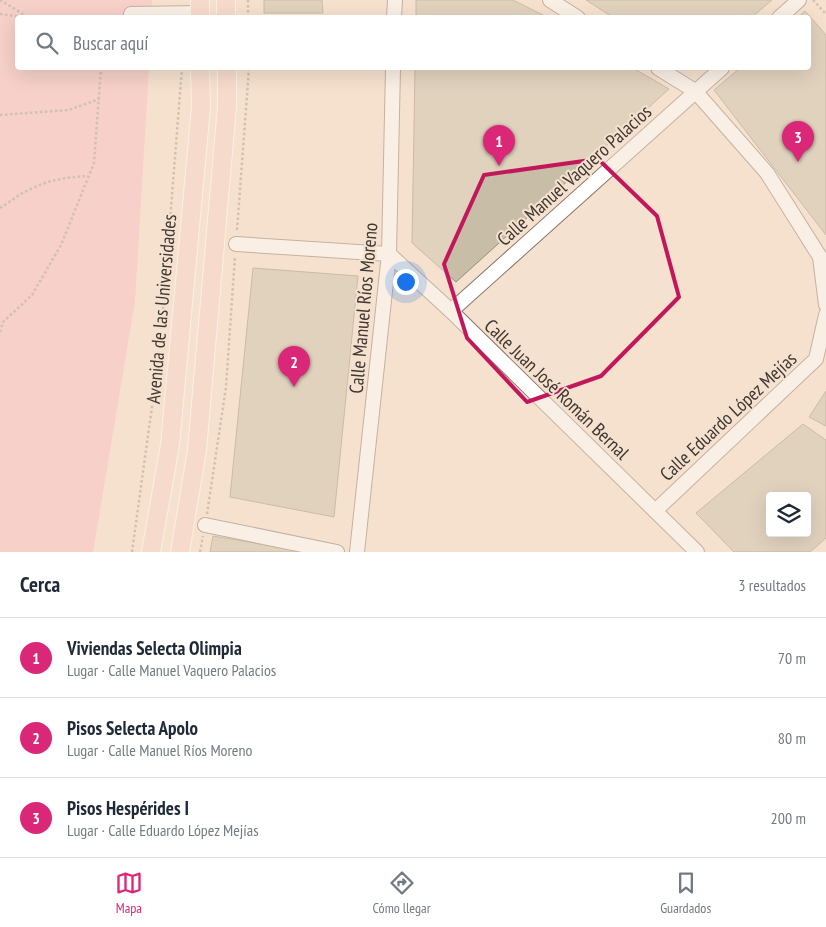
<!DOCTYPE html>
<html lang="es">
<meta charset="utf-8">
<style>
:root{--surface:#fff;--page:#f6f6f7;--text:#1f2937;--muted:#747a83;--line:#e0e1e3;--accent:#db2777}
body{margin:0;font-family:"PT Sans Narrow",sans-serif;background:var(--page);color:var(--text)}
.controls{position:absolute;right:15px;bottom:15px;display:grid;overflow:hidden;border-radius:5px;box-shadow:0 5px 20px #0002}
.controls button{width:45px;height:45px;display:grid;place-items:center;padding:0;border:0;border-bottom:1px solid var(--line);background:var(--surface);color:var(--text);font:25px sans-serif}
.you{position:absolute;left:405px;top:281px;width:18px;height:18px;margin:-12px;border:4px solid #fff;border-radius:50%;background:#1a73e8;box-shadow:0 0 0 8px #1a73e833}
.badge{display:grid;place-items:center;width:32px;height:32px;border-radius:50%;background:var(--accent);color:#fff;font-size:16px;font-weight:700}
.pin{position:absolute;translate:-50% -41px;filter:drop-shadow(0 1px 2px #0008)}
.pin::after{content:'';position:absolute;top:26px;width:18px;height:15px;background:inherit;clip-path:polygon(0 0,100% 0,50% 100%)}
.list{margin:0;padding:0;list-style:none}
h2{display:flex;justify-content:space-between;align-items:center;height:65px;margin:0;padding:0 20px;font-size:21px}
h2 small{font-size:16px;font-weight:400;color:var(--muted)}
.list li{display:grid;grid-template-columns:32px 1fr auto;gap:15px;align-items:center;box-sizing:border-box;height:80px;padding:0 20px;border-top:1px solid var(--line)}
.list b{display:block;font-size:19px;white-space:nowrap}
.list p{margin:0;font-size:16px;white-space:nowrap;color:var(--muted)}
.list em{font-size:16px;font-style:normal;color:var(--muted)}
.icon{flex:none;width:28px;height:28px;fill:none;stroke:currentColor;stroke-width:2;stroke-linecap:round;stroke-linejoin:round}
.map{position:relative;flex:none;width:826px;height:552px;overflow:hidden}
.search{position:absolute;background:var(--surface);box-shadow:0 5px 20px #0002;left:15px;right:15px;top:15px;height:55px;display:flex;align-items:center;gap:12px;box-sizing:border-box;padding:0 18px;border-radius:5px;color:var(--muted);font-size:19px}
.sheet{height:305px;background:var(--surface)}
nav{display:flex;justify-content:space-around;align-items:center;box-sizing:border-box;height:70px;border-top:1px solid var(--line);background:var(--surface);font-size:14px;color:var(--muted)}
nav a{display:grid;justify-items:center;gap:2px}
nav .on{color:var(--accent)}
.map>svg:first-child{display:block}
.green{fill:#f7bac0}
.building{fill:#c8bea8;stroke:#958c76;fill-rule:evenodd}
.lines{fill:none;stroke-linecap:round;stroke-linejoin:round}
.minor-casing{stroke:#897667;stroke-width:16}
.major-casing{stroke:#fff;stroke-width:20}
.path{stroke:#a6978a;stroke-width:2.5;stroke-dasharray:2.5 2.5;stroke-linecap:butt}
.minor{stroke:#fff;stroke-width:14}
.major{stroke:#f5d3c8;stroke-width:18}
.marked{fill:none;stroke:#c2185b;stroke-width:4;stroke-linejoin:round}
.labels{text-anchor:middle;stroke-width:4;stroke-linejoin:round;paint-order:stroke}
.street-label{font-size:19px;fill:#3f3730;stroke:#f5e1cf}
</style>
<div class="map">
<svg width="826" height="552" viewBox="0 0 826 552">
<rect width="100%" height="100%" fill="#f5e1cf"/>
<path class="green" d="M 0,0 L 152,0 L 151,17 L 18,18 L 18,68 L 149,68 L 135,301 L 93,552 L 0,552 Z"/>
<g class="building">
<path d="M 264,0 L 322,0 L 323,13 L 264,13 Z"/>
<path d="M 416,0 L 513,0 L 549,18 L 416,18 Z"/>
<path d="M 586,0 L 772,0 L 751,18 L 614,18 Z"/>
<path d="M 805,11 L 826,35 L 826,235 L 714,90 L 740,68 L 808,68 L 808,18 L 797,18 Z"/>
<path d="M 415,68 L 633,68 L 669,89 L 456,282 L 412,243 Z"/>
<path d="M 253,268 L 358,276 L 334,517 L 230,497 Z"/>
<path d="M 826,391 L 826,426 L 809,417 Z"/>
<path d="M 803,424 L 826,440 L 826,538 L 810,552 L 734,552 L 696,513 ZM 770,496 L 807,496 L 807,533 L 770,533 Z"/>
<path d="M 213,536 L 308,552 L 210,552 Z"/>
</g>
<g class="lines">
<g class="minor-casing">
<g id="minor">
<path d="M 550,0 L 578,18"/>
<path d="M 131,14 L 200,13"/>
<path d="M 394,18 L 395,0"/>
<path d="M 779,18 L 799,0"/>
<path d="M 658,68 L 695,91 L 767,173 L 820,257 L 826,305"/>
<path d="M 236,244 L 389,254 L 451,311 L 697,552"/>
<path d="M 451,311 L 722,68"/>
<path d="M 655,511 L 816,359 L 826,315"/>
<path d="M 205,525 L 337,552"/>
<path d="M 357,552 L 389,254 L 393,68"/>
</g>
</g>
<g class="major-casing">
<g id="major">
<path d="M 200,0 L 200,18"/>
<path d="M 226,0 L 226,18"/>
<path d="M 151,552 L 170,445 L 201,107 L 200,68"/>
<path d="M 180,552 L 197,450 L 227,106 L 227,68"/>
</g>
</g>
<g class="path">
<path d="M 0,0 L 28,17"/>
<path d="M 248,0 L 248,18"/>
<path d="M 813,0 L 826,14"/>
<path d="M 0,14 L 31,18"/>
<path d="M 0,115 L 69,110 L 99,99"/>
<path d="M 0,208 C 9,203 17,195 27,191 C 47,180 66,177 88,176"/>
<path d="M 237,230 L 249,68"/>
<path d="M 0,332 L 3,322 L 32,295 L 61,245 L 94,163 L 101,68"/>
<path d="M 207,514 L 226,387 L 235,256"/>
<path d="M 132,552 L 160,348 L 182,68"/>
<path d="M 200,552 L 203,536"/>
</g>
<use href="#minor" class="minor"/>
<use href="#major" class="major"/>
</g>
<path d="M0 0H826V552H0ZM 598,159 L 657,216 L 679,297 L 601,376 L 527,402 L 467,338 L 444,264 L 484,175 Z" fill="#f5e1cf" fill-opacity=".55" fill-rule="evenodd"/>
<path class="marked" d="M 598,159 L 657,216 L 679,297 L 601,376 L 527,402 L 467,338 L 444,264 L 484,175 Z"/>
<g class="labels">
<g class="street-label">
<text transform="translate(574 175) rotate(-42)" y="7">Calle Manuel Vaquero Palacios</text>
<text transform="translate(363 308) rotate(-85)" y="7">Calle Manuel Ríos Moreno</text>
<text transform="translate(161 309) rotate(-85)" y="7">Avenida de las Universidades</text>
<text transform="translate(557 389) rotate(44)" y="7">Calle Juan José Román Bernal</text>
<text transform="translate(728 416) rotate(-43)" y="7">Calle Eduardo López Mejías</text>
</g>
</g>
</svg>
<div class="controls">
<button><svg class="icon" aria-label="layers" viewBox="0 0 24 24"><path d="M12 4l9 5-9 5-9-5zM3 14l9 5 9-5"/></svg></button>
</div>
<div class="you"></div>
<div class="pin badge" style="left:499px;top:166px">1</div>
<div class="pin badge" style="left:294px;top:387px">2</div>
<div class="pin badge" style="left:798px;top:162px">3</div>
<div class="search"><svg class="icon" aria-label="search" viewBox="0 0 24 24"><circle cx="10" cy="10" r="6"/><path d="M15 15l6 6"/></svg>Buscar aquí</div>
</div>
<section class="sheet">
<h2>Cerca<small>3 resultados</small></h2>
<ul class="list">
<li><span class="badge">1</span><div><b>Viviendas Selecta Olimpia</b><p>Lugar · Calle Manuel Vaquero Palacios</p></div><em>70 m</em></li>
<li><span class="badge">2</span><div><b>Pisos Selecta Apolo</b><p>Lugar · Calle Manuel Ríos Moreno</p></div><em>80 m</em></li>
<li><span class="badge">3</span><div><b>Pisos Hespérides I</b><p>Lugar · Calle Eduardo López Mejías</p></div><em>200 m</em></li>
</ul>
</section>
<nav>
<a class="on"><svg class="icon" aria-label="map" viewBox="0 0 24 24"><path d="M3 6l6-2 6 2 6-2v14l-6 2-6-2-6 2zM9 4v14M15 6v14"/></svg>Mapa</a>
<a><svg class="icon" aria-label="directions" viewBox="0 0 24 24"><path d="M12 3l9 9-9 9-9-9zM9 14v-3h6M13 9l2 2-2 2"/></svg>Cómo llegar</a>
<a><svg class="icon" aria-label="saved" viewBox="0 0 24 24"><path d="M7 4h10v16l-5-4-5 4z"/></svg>Guardados</a>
</nav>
